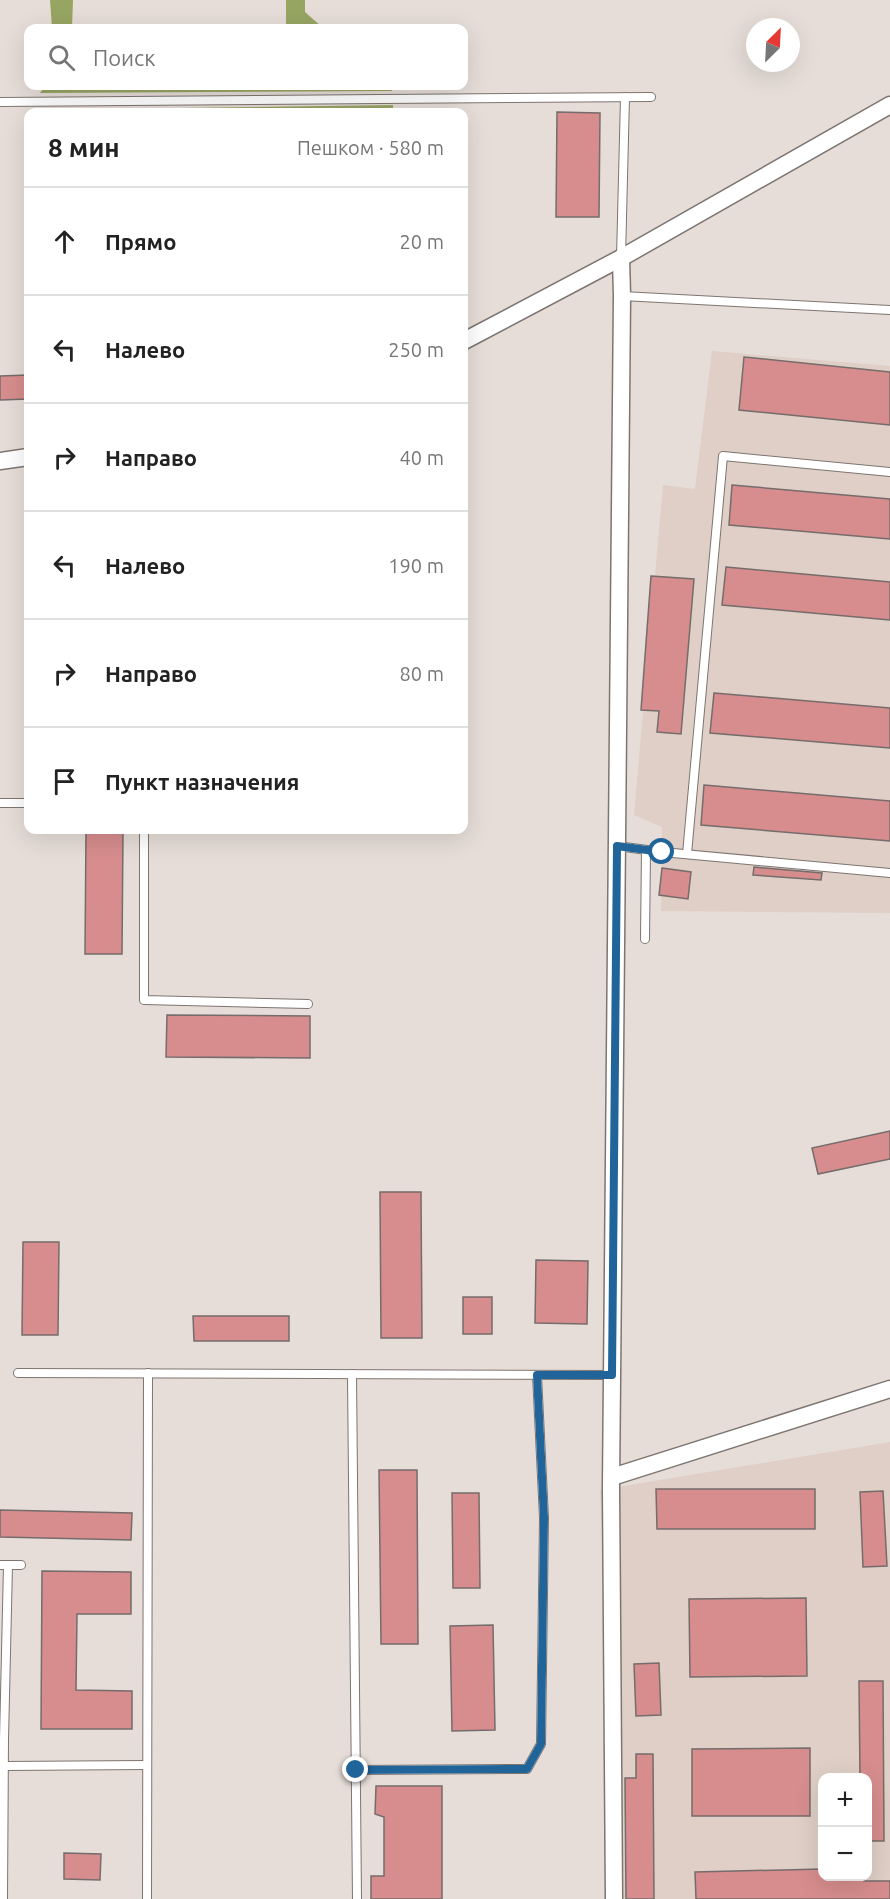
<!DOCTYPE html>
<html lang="ru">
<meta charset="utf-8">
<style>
:root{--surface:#fff;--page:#f2f2f2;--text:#222;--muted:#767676;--line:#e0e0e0}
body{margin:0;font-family:Ubuntu,sans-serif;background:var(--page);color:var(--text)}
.controls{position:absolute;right:18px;bottom:18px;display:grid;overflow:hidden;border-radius:12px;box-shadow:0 6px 24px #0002}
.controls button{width:54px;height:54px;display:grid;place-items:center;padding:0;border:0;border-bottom:2px solid var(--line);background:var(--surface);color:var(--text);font:30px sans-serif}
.compass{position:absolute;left:746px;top:18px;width:54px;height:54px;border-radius:50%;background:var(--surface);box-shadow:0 6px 24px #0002;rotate:24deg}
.stop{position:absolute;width:18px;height:18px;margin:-14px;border:4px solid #206499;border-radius:50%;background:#fff}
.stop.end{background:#206499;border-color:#fff;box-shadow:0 2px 6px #0008}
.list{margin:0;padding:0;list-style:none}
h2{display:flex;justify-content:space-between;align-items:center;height:78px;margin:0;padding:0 24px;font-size:26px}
h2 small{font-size:20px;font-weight:400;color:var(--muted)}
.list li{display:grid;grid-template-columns:39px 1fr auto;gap:18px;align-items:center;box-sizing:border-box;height:108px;padding:0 24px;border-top:2px solid var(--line)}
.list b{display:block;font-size:22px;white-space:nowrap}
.list em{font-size:20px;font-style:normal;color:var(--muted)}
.icon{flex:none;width:33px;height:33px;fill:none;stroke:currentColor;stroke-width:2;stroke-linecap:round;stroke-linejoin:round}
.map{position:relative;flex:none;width:890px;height:1899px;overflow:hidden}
.search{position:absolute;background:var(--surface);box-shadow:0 6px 24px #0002;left:24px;top:24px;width:444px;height:66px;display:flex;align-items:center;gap:15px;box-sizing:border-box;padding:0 21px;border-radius:12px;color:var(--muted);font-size:22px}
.panel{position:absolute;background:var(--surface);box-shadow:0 6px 24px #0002;left:24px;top:108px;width:444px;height:726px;border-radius:12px}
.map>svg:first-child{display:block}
.built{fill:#dfcfc6;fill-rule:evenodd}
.forest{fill:#97a563}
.building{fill:#d78d8d;stroke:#756c6b;stroke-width:1.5}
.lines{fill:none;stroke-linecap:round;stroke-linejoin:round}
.lane-casing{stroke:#7d7570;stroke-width:10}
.street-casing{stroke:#7d7570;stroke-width:19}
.lane{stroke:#fff;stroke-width:8}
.street{stroke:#fff;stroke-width:16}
.route{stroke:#206499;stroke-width:8}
</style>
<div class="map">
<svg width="890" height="1899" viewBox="0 0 890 1899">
<rect width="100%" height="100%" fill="#e6ddd8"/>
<g class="built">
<path d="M 712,351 L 890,366 L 890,913 L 661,911 L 662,827 L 634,815 L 663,485 L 695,489 Z"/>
<path d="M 890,1442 L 890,1899 L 619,1899 L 600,1490 ZM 822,1778 L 868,1778 L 868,1876 L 822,1876 Z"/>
</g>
<g class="forest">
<path d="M 50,0 L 73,0 L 72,28 L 52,28 Z"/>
<path d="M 286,0 L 305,0 L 305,12 L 323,28 L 286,28 Z"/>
<path d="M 45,86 L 391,86 L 392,91 L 40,93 Z"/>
<path d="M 393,105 L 393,112 L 30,112 L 32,110 Z"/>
</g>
<g class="building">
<path d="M 557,112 L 600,113 L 599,217 L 556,217 Z"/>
<path d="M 744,357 L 890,372 L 890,425 L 739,410 Z"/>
<path d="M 28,375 L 28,399 L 0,400 L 0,376 Z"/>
<path d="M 732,485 L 890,499 L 890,539 L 729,525 Z"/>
<path d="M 726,567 L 890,582 L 890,620 L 722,605 Z"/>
<path d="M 651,576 L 694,579 L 681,734 L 657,732 L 659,711 L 641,710 Z"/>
<path d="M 714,693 L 890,708 L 890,748 L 710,733 Z"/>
<path d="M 704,785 L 890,801 L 890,841 L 701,825 Z"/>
<path d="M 86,830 L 123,830 L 122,954 L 85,954 Z"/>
<path d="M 754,867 L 822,873 L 821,880 L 753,875 Z"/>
<path d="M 662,868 L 691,872 L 688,899 L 659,895 Z"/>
<path d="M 167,1015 L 310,1016 L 310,1058 L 166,1057 Z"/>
<path d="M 890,1131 L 890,1159 L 818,1174 L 812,1148 Z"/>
<path d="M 380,1192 L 421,1192 L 422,1338 L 381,1338 Z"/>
<path d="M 23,1242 L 59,1242 L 58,1335 L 22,1335 Z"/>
<path d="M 536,1260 L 588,1261 L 587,1324 L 535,1323 Z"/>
<rect x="463" y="1297" width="29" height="37"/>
<path d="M 193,1316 L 289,1316 L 289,1341 L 194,1341 Z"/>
<path d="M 379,1470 L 417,1470 L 418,1644 L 381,1644 Z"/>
<path d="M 656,1489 L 815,1489 L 815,1529 L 657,1529 Z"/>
<path d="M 883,1491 L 887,1566 L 863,1567 L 860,1492 Z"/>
<path d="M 452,1493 L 479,1493 L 480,1588 L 453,1588 Z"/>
<path d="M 0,1510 L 132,1513 L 131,1540 L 0,1537 Z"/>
<path d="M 42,1571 L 131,1572 L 131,1614 L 77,1614 L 76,1690 L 132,1691 L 132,1729 L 41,1729 Z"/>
<path d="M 806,1598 L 807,1676 L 690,1677 L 689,1599 Z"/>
<path d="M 493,1625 L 495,1730 L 452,1731 L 450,1626 Z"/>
<path d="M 659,1663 L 661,1715 L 636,1716 L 634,1664 Z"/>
<path d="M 859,1681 L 883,1681 L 884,1841 L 867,1841 L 867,1778 L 860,1778 Z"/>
<path d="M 810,1748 L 810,1816 L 692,1816 L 692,1749 Z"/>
<path d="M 636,1754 L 653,1754 L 654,1899 L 626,1899 L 625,1778 L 636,1778 Z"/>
<path d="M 376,1786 L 442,1786 L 442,1899 L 371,1899 L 371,1876 L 384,1876 L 384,1817 L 375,1814 Z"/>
<path d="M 64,1853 L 101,1854 L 100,1880 L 64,1879 Z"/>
<path d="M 822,1869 L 822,1876 L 864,1876 L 864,1881 L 890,1881 L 890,1899 L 696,1899 L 695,1872 Z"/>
</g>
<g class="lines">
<g class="lane-casing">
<g id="lane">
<path d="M 0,102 L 651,97"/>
<path d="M 621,258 L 625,97"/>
<path d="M 622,296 L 890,310"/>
<path d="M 0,803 L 28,803"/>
<path d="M 144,830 L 144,1000 L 308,1004"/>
<path d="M 617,846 L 662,852 L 890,873"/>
<path d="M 687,854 L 723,456 L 890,472"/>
<path d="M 645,939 L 646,850"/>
<path d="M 18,1373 L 612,1375"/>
<path d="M 352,1374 L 357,1899"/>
<path d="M 0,1565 L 21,1565"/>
<path d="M 4,1766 L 146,1765"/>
<path d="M 356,1770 L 527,1769 L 541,1744 L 544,1518 L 537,1375"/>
<path d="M 3,1899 L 4,1739 L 8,1565"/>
<path d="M 147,1899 L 148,1373"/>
</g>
</g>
<g class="street-casing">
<g id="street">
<path d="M 464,341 L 621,258 L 890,105"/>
<path d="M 0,461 L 28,457"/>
<path d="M 612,1477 L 890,1389"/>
<path d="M 614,1899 L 611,1487 L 622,296 L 621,258"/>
</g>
</g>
<use href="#lane" class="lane"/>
<use href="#street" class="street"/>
</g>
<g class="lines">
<path class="route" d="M 356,1770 L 527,1769 L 541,1744 L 544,1518 L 537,1375 L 612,1375 L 617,846 L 662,852"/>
</g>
</svg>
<div class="controls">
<button>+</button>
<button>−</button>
</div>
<svg class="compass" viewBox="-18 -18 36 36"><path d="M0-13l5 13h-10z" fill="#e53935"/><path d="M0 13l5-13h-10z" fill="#767676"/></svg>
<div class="stop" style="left:662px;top:852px"></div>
<div class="stop end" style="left:356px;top:1770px"></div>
<div class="search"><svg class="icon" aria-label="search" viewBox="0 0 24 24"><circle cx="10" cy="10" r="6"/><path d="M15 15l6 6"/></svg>Поиск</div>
<section class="panel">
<h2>8 мин<small>Пешком · 580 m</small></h2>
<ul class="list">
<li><svg class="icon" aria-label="ahead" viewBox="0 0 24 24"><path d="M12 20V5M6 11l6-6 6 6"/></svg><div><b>Прямо</b></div><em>20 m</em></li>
<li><svg class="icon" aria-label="left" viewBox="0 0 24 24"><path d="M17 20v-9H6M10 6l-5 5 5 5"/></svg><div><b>Налево</b></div><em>250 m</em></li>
<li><svg class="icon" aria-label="right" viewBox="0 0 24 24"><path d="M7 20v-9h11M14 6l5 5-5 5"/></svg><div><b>Направо</b></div><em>40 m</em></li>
<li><svg class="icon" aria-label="left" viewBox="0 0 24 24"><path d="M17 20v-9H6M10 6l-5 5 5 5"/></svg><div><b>Налево</b></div><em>190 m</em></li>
<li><svg class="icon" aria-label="right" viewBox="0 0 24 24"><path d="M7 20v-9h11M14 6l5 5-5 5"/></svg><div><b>Направо</b></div><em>80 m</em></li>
<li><svg class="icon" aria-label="arrive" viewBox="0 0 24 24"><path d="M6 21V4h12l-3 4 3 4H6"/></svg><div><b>Пункт назначения</b></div></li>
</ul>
</section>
</div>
